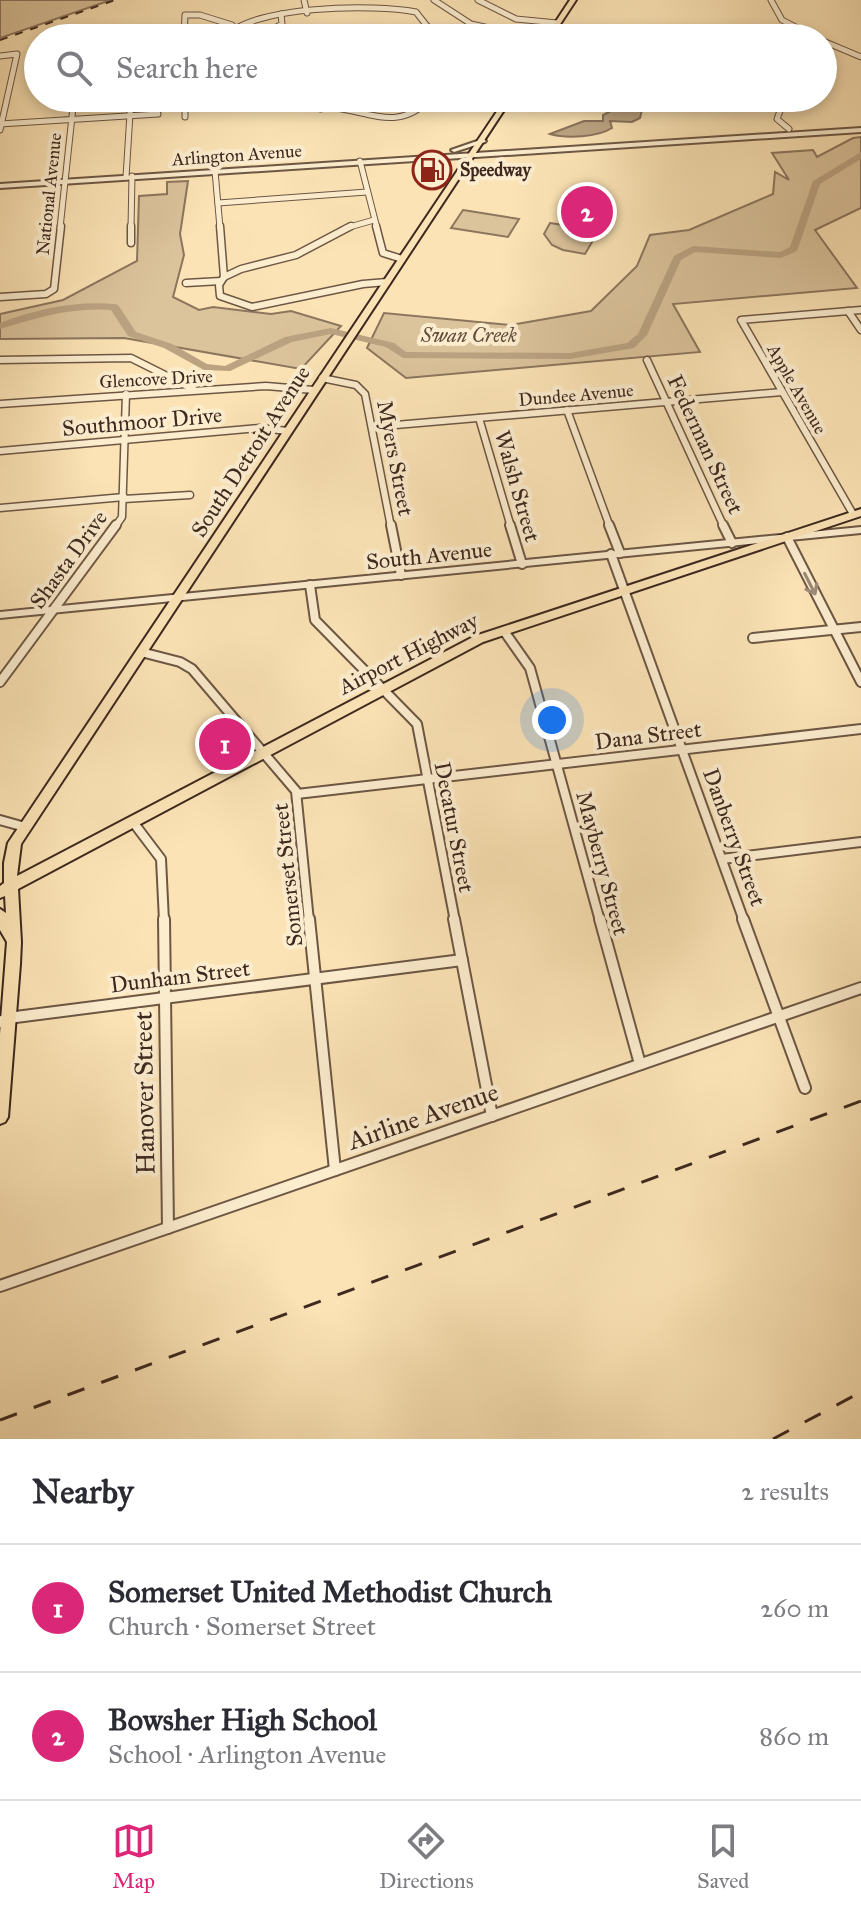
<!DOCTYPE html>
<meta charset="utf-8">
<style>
:root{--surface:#fff;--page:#f2f2f3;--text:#2b2b33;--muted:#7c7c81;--line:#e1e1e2;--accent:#db2777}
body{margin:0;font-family:"IM FELL Great Primer",serif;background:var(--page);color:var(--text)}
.you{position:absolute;left:552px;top:720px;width:28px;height:28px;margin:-20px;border:6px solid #fff;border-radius:50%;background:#1a73e8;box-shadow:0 0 0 12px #1a73e833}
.badge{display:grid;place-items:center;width:52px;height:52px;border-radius:50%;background:var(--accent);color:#fff;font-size:26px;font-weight:700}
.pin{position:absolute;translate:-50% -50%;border:4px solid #fff;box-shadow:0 2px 8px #0006}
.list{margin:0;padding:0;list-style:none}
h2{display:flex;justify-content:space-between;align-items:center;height:104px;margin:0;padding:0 32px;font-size:34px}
h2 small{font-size:26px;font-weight:400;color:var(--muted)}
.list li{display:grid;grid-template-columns:52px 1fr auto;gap:24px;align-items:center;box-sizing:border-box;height:128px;padding:0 32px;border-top:2px solid var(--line)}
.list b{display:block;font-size:30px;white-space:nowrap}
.list p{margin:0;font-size:26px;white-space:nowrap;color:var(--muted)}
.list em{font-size:26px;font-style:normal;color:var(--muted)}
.icon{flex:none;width:44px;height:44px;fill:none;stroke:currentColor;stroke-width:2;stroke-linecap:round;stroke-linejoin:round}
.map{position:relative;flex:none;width:861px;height:1439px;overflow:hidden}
.search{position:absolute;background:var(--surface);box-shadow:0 4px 12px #0003;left:24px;right:24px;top:24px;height:88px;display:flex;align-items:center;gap:20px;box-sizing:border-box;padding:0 28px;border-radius:44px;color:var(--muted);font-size:30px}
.sheet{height:360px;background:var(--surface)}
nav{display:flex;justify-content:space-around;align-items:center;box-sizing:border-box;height:112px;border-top:2px solid var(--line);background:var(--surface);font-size:22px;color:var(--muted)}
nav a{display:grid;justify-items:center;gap:4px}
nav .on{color:var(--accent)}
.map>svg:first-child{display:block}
.green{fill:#dbc39c;stroke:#8c765e;stroke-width:2}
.water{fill:#bba382;stroke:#89725a;stroke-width:2}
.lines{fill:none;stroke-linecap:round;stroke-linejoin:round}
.river{fill:#bba382;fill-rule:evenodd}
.minor-far3-casing{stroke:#6d5744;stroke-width:7}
.minor-far2-casing{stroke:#6d5744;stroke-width:9}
.minor-far1-casing{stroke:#6d5744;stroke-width:12}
.minor-casing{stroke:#6d5744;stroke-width:14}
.tertiary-casing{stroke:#6d5744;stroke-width:4}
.primary-casing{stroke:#3e281f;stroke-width:4}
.minor-far3{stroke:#fcedcf;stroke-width:5}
.minor-far2{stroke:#fcedcf;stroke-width:6}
.minor-far1{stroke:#fcedcf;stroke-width:8}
.minor{stroke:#fcedcf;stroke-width:10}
.tertiary{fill:#fcedcf;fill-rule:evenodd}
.primary{fill:#fbe3b5;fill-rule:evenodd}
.rail-far1{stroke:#3e281f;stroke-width:2;stroke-dasharray:8 8;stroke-linecap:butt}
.rail{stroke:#3e281f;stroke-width:3;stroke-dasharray:18 18;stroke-linecap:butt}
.oneway{stroke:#9d8a77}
.labels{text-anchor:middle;stroke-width:8;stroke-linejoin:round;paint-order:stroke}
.far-street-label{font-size:18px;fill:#3e281f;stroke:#fcedcf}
.far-poi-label{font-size:18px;font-weight:bold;fill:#3e281f;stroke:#fcedcf;text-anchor:start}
.far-water-label{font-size:20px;font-style:italic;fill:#644d3d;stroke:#fcedcf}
.street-label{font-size:22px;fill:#3e281f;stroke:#fcedcf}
.near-street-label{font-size:26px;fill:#3e281f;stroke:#fcedcf}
</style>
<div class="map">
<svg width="861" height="1439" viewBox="0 0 861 1439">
<rect width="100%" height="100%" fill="#fbe3b5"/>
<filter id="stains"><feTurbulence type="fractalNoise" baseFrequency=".0025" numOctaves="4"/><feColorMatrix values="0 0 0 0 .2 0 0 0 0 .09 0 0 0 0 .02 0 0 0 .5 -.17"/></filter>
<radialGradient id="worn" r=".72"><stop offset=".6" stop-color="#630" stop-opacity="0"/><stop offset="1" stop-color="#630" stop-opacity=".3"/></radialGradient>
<g class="green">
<path d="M 0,0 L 111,0 L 0,38 Z"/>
<path d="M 861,137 L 861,208 L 815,230 L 857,288 L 673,304 L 700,352 L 406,378 L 367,348 L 384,313 L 511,325 L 591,311 L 637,266 L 650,235 L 689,230 L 773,194 L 775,172 L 789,180 L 772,153 L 813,150 L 817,157 L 853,138 Z"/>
<path d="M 188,181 L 180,234 L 184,255 L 173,297 L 199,310 L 213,307 L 271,314 L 291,311 L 341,326 L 301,369 L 124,338 L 0,339 L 0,314 L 63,300 L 137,261 L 139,196 L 167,194 L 167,182 Z"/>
<path d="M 463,210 L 519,219 L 508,237 L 451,228 Z"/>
<path d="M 550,223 L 597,230 L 598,232 L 585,254 L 563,250 L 552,245 L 544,234 Z"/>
</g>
<path class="water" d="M 627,102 L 643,106 L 640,118 L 632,122 L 610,121 L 612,128 C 598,137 567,139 550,134 L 584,121 L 603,121 L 603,115 Z"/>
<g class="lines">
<path class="river" d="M 861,152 L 861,159 L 820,184 L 797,251 L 781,258 L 695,252 L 681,260 L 647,335 L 634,348 L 570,359 L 403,358 L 386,347 L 331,334 L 292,342 L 230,371 L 204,370 L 164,348 L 128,336 L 111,310 C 70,307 38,318 0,329 L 0,323 C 38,309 73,301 114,304 L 118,305 L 136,332 L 172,344 L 207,364 L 225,366 L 285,337 L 331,328 L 394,343 L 406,352 L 570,353 L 627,343 L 638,334 L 674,256 L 693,246 L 780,252 L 790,247 L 813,181 Z"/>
<g class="minor-far3-casing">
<g id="minor-far3">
<path d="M 304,0 L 307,13"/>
<path d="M 434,0 L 471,24 L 535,38"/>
<path d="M 478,0 L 516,19 L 557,23"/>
<path d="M 771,0 L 782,20 L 817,38"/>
<path d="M 184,38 L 185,15 L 200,15 L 232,25"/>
<path d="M 225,38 C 250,5 376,4 416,12 L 427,26 L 449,38"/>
<path d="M 256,38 L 282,24 L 281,14"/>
<path d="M 765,38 L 767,32 L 804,36"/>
<path d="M 823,41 L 861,57"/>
<path d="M 0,56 L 17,54 L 0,130"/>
<path d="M 185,98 L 185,117"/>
<path d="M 251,98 L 276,105 L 312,106"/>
<path d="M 785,98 L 777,119 L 789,129"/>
<path d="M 320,102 L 330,106 L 321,109 L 312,107 Z"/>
<path d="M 329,107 C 370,111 398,133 431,98"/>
<path d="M 0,124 L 158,114"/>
<path d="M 360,161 L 377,228"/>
<path d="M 215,171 L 220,228"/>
<path d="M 126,177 L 131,98"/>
<path d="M 218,203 L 367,192"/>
<path d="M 60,228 L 74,98"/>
<path d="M 131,228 L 132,176"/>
<path d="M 346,228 L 374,220"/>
</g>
</g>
<g class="minor-far2-casing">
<g id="minor-far2">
<path d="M 220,226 L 224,277"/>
<path d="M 376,226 L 383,253 L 402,259"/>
<path d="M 131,243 L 131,226"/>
<path d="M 224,277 L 219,285 L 220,296 L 252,307 L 363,284 L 387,282"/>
<path d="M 224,277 L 241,269 L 296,255 L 351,226"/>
<path d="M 186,283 L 221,281"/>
<path d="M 0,297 L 46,294 L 54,289 L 61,226"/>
<path d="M 848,311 L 861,330"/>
<path d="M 0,360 L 131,358 L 193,389"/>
<path d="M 647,360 L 724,527"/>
<path d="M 322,378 L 356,385 L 365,394 L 391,527"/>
<path d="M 0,404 L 266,386 L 314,390"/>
<path d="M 567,410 L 610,527"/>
<path d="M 479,418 L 511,527"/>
<path d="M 372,427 L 782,392"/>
<path d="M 0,451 L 260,428 L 288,431"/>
<path d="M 124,499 L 190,495"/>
<path d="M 0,508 L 124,497"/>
<path d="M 853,514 L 741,320 L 861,310"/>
<path d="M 115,527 L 122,517 L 126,394"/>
</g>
</g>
<g class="minor-far1-casing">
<g id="minor-far1">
<path d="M 391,525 L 401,575"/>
<path d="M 510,525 L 522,564"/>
<path d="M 609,525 L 620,553"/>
<path d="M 723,525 L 732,543"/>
<path d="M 787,537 L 861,682"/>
<path d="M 611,554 L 744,921"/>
<path d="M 310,585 L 315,620 L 417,724 L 455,921"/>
<path d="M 504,631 L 530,668 L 600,921"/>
<path d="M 753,638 L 861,627"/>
<path d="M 141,652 L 180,662 L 192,669 L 296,791 L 309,921"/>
<path d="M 0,682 L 116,525"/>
<path d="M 297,794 L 861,729"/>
<path d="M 0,820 L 25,827"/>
<path d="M 133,822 L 161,859 L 164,921"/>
<path d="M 722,859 L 861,842"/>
</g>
</g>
<g class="minor-casing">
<g id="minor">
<path d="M 164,919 L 168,1228"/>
<path d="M 309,919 L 335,1170"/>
<path d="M 454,919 L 492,1116"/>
<path d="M 600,919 L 640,1064"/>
<path d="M 743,919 L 805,1088"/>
<path d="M 0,1022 L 8,1018 L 462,960"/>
<path d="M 0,1286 L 861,988"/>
</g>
</g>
<g class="tertiary-casing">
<g id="tertiary">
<path d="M 861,128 L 861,132 L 0,188 L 0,184 Z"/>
<path d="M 483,139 L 486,141 L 485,142 L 454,152 L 451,150 Z"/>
<path d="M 861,527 L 861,533 L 0,618 L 0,612 Z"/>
</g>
</g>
<g class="primary-casing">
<g id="primary">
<path d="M 570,0 L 576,0 L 551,38 L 545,38 Z"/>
<path d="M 506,98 L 512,98 L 21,844 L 17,876 L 475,636 L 861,509 L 861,516 L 483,642 L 18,889 L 21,942 L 20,964 L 8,1117 L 5,1122 L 0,1124 L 0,1034 L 7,942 L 0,930 L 0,909 L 6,913 L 5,896 L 0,898 L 0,886 L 4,883 L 4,863 L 8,843 Z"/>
</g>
</g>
<use href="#minor-far3" class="minor-far3"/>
<use href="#minor-far2" class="minor-far2"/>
<use href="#minor-far1" class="minor-far1"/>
<use href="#minor" class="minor"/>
<use href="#tertiary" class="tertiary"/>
<use href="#primary" class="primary"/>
<path class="rail-far1" d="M 0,40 L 115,0"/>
<g class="rail">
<path d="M 0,1420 L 861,1101"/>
<path d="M 773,1439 L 861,1392"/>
</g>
</g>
<defs><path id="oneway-shaft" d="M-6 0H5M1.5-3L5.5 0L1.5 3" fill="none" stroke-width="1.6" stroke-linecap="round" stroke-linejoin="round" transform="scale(2)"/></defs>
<use class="oneway" href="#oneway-shaft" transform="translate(810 584) rotate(63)"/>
<defs>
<g id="fuel-ring" transform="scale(2)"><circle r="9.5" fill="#fcedcf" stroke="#8f2418" stroke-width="1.5"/><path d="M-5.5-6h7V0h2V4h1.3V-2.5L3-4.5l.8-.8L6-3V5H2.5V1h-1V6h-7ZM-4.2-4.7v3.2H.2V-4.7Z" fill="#8f2418"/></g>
</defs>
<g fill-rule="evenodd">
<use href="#fuel-ring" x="432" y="170"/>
</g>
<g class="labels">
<g class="far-street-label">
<text transform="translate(237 155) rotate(-4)" y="6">Arlington Avenue</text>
<text transform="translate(49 194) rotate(-84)" y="6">National Avenue</text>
<text transform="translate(156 379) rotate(-3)" y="6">Glencove Drive</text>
<text transform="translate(797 389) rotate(60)" y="6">Apple Avenue</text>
<text transform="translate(576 395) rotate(-5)" y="6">Dundee Avenue</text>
</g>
<g class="far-poi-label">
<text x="460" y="176">Speedway</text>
</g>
<g class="far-water-label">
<text x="469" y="342">Swan Creek</text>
</g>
<g class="street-label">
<text transform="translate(142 421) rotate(-5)" y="8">Southmoor Drive</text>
<text transform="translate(706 444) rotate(65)" y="8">Federman Street</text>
<text transform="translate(250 451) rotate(-57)" y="8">South Detroit Avenue</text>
<text transform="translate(396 458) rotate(79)" y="8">Myers Street</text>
<text transform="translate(518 486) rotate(74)" y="8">Walsh Street</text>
<text transform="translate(429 555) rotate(-6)" y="8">South Avenue</text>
<text transform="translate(68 559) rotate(-54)" y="8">Shasta Drive</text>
<text transform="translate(408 653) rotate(-27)" y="8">Airport Highway</text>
<text transform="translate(648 735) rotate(-7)" y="8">Dana Street</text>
<text transform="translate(455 827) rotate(79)" y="8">Decatur Street</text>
<text transform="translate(735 837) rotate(70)" y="8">Danberry Street</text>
<text transform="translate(603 863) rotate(75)" y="8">Mayberry Street</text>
<text transform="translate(287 875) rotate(-96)" y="8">Somerset Street</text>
<text transform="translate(180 976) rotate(-7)" y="8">Dunham Street</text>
</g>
<g class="near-street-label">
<text transform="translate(144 1093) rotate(-91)" y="9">Hanover Street</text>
<text transform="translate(423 1116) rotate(-19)" y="9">Airline Avenue</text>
</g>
</g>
<rect width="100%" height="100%" filter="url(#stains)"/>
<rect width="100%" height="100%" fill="url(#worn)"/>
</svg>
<div class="you"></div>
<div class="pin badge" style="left:225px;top:744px">1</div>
<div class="pin badge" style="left:587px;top:212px">2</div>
<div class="search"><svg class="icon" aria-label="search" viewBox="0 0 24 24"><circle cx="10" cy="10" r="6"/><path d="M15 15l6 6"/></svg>Search here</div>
</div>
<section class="sheet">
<h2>Nearby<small>2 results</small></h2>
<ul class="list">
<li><span class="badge">1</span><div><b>Somerset United Methodist Church</b><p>Church · Somerset Street</p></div><em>260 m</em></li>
<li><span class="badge">2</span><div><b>Bowsher High School</b><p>School · Arlington Avenue</p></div><em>860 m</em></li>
</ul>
</section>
<nav>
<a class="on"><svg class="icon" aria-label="map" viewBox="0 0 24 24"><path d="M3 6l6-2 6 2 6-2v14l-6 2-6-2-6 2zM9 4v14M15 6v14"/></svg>Map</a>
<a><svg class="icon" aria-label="directions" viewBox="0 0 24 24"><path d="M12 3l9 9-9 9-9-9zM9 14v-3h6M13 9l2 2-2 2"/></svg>Directions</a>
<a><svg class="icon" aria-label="saved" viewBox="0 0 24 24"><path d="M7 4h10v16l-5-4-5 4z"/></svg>Saved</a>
</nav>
